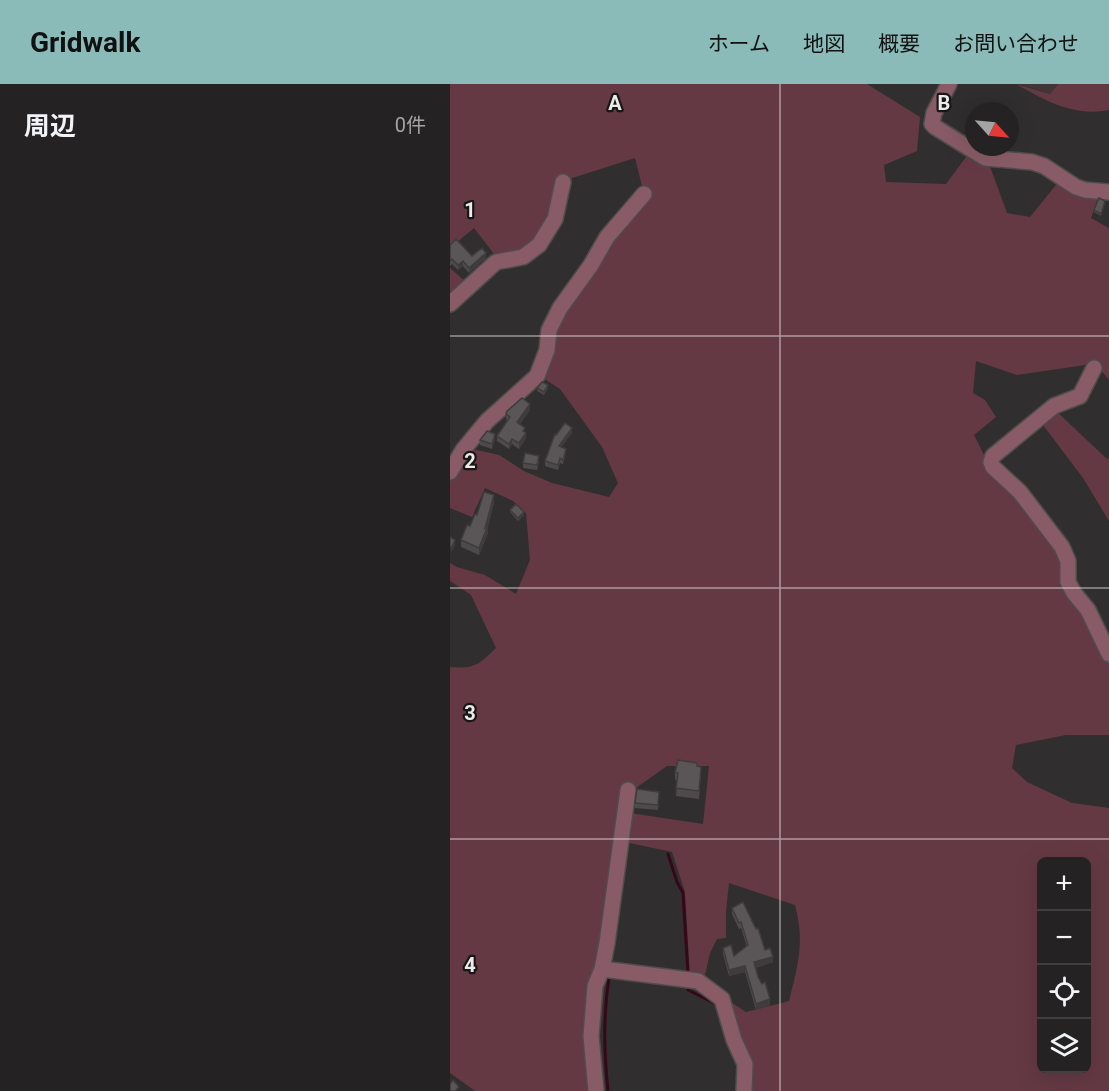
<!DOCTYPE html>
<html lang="ja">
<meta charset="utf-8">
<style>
:root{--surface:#252223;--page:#312f30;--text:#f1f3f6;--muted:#a3a4a6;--line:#423f41;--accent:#8bbbb9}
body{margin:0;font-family:Roboto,"Noto Sans JP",sans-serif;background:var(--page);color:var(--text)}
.controls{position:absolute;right:18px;bottom:18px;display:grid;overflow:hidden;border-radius:9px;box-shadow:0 6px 24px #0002}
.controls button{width:54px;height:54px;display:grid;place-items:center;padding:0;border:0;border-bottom:2px solid var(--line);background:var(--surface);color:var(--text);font:30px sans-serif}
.compass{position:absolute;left:515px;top:18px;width:54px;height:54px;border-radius:50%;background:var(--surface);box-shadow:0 6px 24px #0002;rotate:117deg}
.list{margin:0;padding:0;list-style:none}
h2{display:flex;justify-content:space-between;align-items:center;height:78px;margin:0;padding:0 24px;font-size:26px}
h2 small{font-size:20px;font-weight:400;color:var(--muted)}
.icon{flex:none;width:33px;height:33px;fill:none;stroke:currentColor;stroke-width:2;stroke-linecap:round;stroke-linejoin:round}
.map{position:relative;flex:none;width:659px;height:1007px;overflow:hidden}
header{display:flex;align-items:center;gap:36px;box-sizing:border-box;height:84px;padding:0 30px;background:var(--accent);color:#111}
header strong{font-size:28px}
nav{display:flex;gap:33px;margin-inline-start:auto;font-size:21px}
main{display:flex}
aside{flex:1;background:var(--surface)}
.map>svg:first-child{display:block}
.built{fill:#403638}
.green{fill:#643944;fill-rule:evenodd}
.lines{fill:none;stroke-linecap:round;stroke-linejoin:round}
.stream{stroke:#360718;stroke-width:3}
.minor-casing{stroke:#4f4c4d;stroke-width:18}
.minor{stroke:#885b66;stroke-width:15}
.wall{fill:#4d4a4b}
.shaded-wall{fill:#3f3c3d}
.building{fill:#5a5657;stroke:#3f3c3d;stroke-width:1.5}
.grid{fill:none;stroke:#eceaea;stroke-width:1.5;stroke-opacity:0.55}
.grid-label{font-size:20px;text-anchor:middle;font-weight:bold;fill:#eceaea;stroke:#181717;stroke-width:4.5;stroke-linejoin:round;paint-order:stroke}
</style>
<header>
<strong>Gridwalk</strong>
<nav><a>ホーム</a><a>地図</a><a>概要</a><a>お問い合わせ</a></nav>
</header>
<main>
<aside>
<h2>周辺<small>0件</small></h2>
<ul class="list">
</ul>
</aside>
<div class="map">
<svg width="659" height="1007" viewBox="0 0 659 1007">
<rect width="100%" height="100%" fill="#312e2f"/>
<path class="built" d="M 569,0 L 608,0 L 600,10 Z"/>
<g class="green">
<path d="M 0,0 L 417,0 L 470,33 L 467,67 L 434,81 L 436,98 L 496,100 L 516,73 L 527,73 L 538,77 L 557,129 L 580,133 L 610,96 L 649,111 L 641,134 L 659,144 L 659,296 L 649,284 L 642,280 L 567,291 L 526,277 L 523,309 L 535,316 L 546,333 L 524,351 L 536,375 L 609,464 L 659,574 L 659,651 L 616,651 L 566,661 L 562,684 L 577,698 L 622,719 L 659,724 L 659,1007 L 297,1007 L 273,913 L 296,928 L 339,917 C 348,881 355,858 345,821 L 279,799 L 276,827 L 276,854 L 267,855 L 260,869 L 255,891 L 240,893 L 235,808 L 222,768 L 175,758 L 180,729 L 253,740 L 259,682 L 217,682 L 183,706 L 152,864 L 143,1007 L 25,1007 L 0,989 L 0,583 C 25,585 28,581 46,564 L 21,511 L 0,497 L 0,479 L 7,483 L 35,491 L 66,510 L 80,476 L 76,429 L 63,417 L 35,404 L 22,433 L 0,424 L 0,395 L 18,364 L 49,371 L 74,387 L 102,399 L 159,413 L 168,399 L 152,363 L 110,305 L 90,292 L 107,238 L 163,155 L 192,102 L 185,74 L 116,96 L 102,133 L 87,159 L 48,175 L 24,144 L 0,164 ZM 592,778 L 636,778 L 636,984 L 592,984 Z"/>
<path d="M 566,0 L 600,10 L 608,0 L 659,0 L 659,26 C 624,33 596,17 566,0 Z"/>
<path d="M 0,184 L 17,199 L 0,217 Z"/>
<path d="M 605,326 L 657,375 L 659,374 L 659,437 L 633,394 L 590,337 Z"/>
</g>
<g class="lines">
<g class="stream">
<path d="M 218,770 L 227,798 L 233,809 L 238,890"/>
<path d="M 238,906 L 266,920"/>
<path d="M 158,1007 C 154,967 153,933 159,893"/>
</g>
<g class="minor-casing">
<g id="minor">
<path d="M 499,0 L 484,29 L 482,40 L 485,43 L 535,74 L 582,78 L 594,82 L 626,103 L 635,106 L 659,108"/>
<path d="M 0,220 L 46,178 L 73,173 L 89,161 L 105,135 L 113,98"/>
<path d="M 644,284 L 630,312 L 604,322 L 543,372 L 541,378 L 543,383 L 570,408 L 612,463 L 618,477 L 618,498 L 624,509 L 638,526 L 659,570"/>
<path d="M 0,388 L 13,366 L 37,337 L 87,292 L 97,266 L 99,246 L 110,224 L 141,181 L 157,153 L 194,110"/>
<path d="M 152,885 L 248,897 L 272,915 L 284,956 L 295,980 L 294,1007"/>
<path d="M 146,1007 L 141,952 L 145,902 L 152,885 L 157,859 L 178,706"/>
</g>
</g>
<use href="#minor" class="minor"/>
</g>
<g class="wall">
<path d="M 655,120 L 651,132 L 644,128 L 644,126 Z"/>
<path d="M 0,161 L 22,172 L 36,174 L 19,189 L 13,182 L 8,186 L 2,180 L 0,182 Z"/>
<path d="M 87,304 L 98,304 L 94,311 L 87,307 Z"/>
<path d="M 80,326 L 70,340 L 75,348 L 76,354 L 69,365 L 62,360 L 59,365 L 47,357 L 47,352 L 57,336 L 56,335 L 56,330 Z"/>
<path d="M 122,349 L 111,363 L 116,369 L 113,380 L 110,379 L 108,386 L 95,382 L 95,377 L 106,351 Z"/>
<path d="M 45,355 L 42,365 L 30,361 L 30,356 Z"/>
<path d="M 89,377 L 87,386 L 73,384 L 73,379 Z"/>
<path d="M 44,419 L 38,442 L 38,449 L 29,471 L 11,463 L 11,456 L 27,431 Z"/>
<path d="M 60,426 L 74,431 L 68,437 L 60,428 Z"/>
<path d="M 247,682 L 251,690 L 249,715 L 226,712 L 227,696 L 225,696 L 225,688 Z"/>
<path d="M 209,713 L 208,726 L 185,724 L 185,719 Z"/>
<path d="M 282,824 L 315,866 L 323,878 L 305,884 L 308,893 L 320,921 L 306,926 L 295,888 L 279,892 L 273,870 L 273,864 L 284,872 L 297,863 L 291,844 L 289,845 L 282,830 Z"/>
</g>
<g class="shaded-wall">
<path d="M 36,169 L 36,174 L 19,189 L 19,184 Z"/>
<path d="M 13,177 L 13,182 L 8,186 L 8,181 Z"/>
<path d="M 80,320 L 80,326 L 67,344 L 67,338 Z"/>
<path d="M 122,344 L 122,349 L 109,367 L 109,362 Z"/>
<path d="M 76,349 L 76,354 L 69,365 L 69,359 Z"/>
<path d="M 45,350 L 45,355 L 42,365 L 42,360 Z"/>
<path d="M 62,355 L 62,360 L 59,365 L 59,360 Z"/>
<path d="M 44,411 L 44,419 L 38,443 L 38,441 L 38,449 L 29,471 L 29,464 Z"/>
<path d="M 74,428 L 74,431 L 68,437 L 68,434 Z"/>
<path d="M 5,456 L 5,461 L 1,469 L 1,464 Z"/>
<path d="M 323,873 L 323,878 L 304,884 L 304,878 Z"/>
<path d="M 295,882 L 295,888 L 279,892 L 279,886 Z"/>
<path d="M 320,915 L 320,921 L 306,926 L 306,920 Z"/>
</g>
<g class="building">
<path d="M 649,114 L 655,117 L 651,130 L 644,126 Z"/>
<path d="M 6,155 L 22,172 L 32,164 L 36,169 L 19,184 L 13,177 L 8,181 L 2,175 L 0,177 L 0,161 Z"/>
<path d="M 92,298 L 98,301 L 94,308 L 87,304 Z"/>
<path d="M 72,314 L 80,320 L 67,338 L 75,344 L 73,347 L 76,349 L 69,359 L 62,355 L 59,360 L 47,352 L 60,333 L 56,330 L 57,327 Z"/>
<path d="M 115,339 L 122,344 L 109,362 L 116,365 L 113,376 L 110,374 L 108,381 L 95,377 L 105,350 L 106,351 Z"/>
<path d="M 37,347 L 45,350 L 42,360 L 30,356 Z"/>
<path d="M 75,369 L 89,372 L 87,381 L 73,379 Z"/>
<path d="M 34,408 L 44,411 L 35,444 L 38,441 L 29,464 L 11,456 L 17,441 L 20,442 L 25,430 L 27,431 Z"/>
<path d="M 66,420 L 74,428 L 68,434 L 60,426 Z"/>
<path d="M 0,453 L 5,456 L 1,464 L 0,463 Z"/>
<path d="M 228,676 L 247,679 L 247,682 L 251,683 L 249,707 L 226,704 L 228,689 L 225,688 Z"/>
<path d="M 187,705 L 209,708 L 208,721 L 185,719 Z"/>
<path d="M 293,818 L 306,845 L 308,844 L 315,866 L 320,864 L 323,873 L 304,878 L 308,893 L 312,900 L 315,898 L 320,915 L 306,920 L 295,882 L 279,886 L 273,864 L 281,861 L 284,872 L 298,861 L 291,838 L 289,839 L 282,824 Z"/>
<path d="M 3,996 L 9,1003 L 6,1006 L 6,1007 L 0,1007 L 0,1000 Z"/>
</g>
<path class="grid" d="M 330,0 L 330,1007M 0,252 L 659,252M 0,504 L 659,504M 0,755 L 659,755"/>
<g class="grid-label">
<text x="165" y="26">A</text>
<text x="494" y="26">B</text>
<text x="20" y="133">1</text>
<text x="20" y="384">2</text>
<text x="20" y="636">3</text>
<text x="20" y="888">4</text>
</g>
</svg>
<div class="controls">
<button>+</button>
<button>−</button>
<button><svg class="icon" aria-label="locate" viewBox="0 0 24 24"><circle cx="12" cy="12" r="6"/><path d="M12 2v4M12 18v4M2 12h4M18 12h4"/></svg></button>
<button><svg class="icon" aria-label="layers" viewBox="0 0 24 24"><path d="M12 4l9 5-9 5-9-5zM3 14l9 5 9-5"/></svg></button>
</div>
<svg class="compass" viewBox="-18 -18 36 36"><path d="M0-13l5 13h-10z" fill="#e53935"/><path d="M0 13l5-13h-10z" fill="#a3a4a6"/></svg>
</div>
</main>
